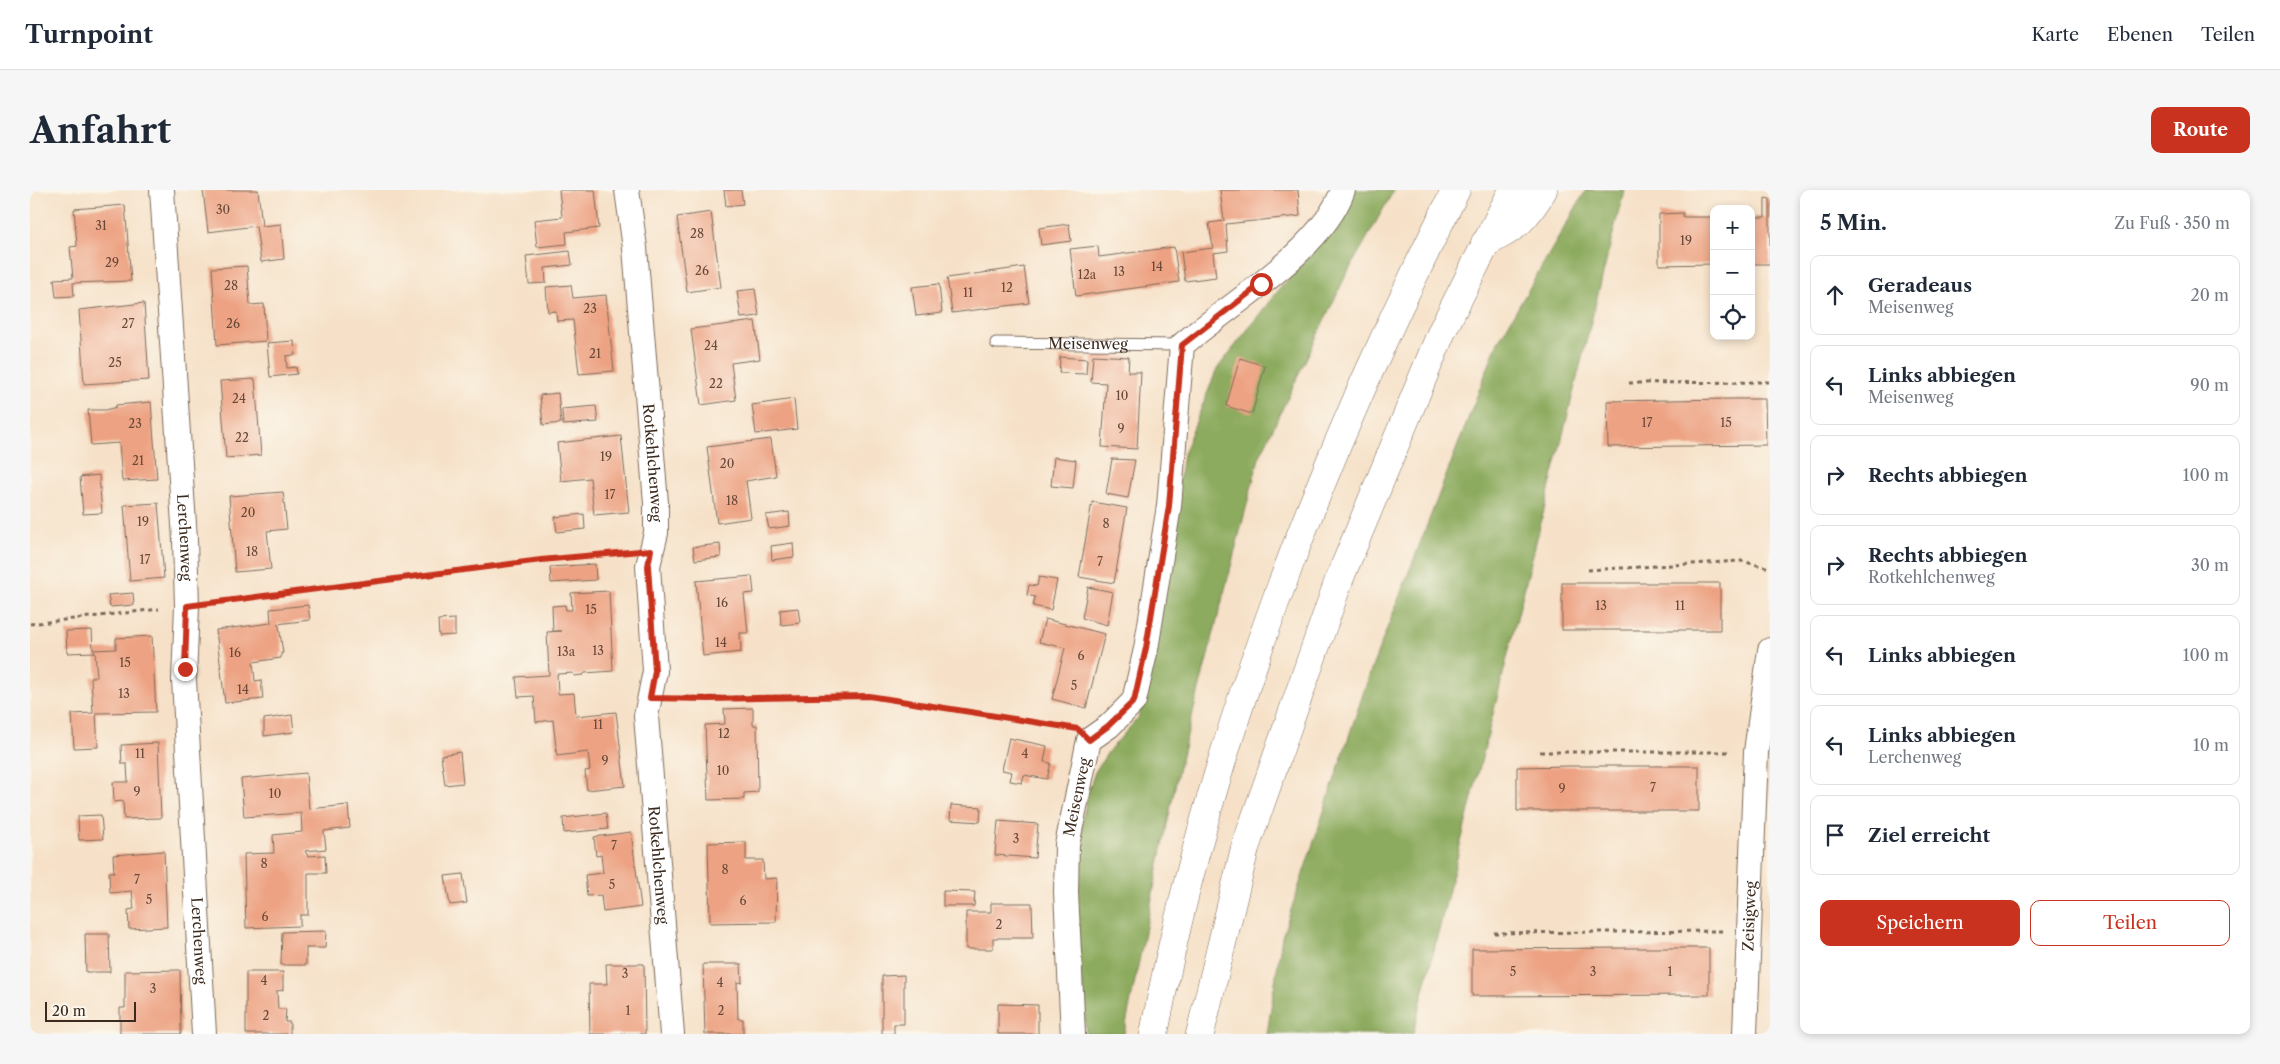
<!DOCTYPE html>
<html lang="de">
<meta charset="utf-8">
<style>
:root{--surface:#fff;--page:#f6f6f7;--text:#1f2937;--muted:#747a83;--line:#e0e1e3;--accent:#c8321e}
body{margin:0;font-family:"Libre Caslon Text",serif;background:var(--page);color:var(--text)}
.controls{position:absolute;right:15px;top:15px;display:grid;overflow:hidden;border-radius:10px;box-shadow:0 2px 8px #0003}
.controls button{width:45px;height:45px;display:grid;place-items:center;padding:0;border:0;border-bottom:1px solid var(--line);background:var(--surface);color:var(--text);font:25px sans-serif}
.scale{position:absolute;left:15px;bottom:12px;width:91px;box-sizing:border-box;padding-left:5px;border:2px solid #3b2a1e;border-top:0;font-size:14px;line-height:18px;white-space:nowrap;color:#3b2a1e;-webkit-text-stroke:4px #fbf7ec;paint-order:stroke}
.stop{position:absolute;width:15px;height:15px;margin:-11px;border:4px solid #c8321e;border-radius:50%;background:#fff}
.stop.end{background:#c8321e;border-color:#fff;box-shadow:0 1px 5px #0008}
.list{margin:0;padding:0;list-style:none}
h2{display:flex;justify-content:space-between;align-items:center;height:65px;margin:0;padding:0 20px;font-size:21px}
h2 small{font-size:16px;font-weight:400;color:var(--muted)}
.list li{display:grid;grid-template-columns:32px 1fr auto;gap:15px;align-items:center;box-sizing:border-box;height:80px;margin:0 10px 10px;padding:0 10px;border:1px solid var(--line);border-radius:10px}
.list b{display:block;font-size:19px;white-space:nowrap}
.list p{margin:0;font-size:16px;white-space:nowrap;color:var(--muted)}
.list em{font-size:16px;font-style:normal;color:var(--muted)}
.actions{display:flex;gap:10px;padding:15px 20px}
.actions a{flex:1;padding:11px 0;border:1px solid var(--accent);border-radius:10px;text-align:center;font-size:18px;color:var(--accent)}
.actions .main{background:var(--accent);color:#fff}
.icon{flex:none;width:28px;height:28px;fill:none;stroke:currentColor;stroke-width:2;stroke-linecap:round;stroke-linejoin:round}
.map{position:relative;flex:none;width:1740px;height:844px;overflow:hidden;border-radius:10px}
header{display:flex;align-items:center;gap:30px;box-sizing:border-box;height:70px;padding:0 25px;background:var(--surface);border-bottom:1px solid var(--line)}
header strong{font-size:24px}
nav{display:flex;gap:28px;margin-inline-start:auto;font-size:18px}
.intro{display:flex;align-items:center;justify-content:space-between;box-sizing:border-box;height:120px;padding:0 30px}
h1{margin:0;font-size:35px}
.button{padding:12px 22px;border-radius:10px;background:var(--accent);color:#fff;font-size:18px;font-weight:700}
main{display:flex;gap:30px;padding:0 30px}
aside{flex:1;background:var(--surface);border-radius:10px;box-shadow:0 2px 8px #0003}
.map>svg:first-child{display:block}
.forest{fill:#8dab5e;stroke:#646a3e}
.building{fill:#eda383}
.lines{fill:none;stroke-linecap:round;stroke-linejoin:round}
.lane-casing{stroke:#7c6a5a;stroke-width:13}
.street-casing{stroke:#7c6a5a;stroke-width:26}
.highway-casing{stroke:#7c6a5a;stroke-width:29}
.path{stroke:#7c6a5a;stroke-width:3;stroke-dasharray:4 4;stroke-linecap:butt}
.lane{stroke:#fff;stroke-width:11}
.street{stroke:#fff;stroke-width:24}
.highway{stroke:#fff;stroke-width:28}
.route{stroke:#c8321e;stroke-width:6}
.labels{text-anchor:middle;stroke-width:4;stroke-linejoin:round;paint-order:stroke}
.number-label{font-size:12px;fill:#684837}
.street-label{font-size:15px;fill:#3b2a1e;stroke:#fbf7ec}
</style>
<header>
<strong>Turnpoint</strong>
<nav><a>Karte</a><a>Ebenen</a><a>Teilen</a></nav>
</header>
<div class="intro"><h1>Anfahrt</h1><a class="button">Route</a></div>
<main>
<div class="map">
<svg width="1740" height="844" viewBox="0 0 1740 844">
<rect width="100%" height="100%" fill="#fbf7ec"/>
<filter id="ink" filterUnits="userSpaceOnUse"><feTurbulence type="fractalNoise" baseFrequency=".02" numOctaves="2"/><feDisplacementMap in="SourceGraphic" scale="10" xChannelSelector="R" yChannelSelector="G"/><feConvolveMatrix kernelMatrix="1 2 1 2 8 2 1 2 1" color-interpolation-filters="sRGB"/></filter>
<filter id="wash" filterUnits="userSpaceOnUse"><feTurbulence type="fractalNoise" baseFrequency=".0096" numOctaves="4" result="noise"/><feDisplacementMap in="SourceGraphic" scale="20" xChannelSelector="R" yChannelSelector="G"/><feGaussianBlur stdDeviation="1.12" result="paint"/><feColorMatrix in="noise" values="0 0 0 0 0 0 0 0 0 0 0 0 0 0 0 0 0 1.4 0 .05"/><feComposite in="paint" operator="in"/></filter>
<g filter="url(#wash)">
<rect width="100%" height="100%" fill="#f6e1c8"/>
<g class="forest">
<path d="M 1324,0 L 1364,0 L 1315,87 L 1229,268 L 1149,577 L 1094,844 L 1056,844 L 1043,678 L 1058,602 L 1065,582 L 1078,562 L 1108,528 L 1117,503 L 1153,264 L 1187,179 L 1242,108 L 1313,25 Z"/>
<path d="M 1556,0 L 1594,0 L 1383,844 L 1237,844 L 1252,747 L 1341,480 L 1467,154 Z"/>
</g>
<g id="blocks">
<g class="building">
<path d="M 173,0 L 228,0 L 232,36 L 251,34 L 254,69 L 231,72 L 226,36 L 178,42 Z"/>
<path d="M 529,0 L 565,0 L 569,38 L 536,42 L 537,54 L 507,57 L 504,30 L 532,27 Z"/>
<path d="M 694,0 L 711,0 L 713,14 L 696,16 Z"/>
<path d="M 1190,0 L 1268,0 L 1270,26 L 1196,34 L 1198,61 L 1183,63 L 1186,87 L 1155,91 L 1151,62 L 1183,58 L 1179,33 L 1194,31 Z"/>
<path d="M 1735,8 L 1740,9 L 1740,74 L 1721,74 L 1721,27 L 1735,27 Z"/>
<path d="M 95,15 L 101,91 L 43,93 L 44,106 L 26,107 L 24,89 L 43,88 L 40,57 L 47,56 L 44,19 Z"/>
<path d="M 681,22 L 691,97 L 657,102 L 647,27 Z"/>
<path d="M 1653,23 L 1653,27 L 1684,27 L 1684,74 L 1629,75 L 1629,24 Z"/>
<path d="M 1039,34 L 1041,51 L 1011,55 L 1009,38 Z"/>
<path d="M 1068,56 L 1069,67 L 1144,57 L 1149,92 L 1046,106 L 1040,59 Z"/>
<path d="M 540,61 L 542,75 L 515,78 L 516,93 L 499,94 L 496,66 Z"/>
<path d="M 217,76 L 220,115 L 234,114 L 236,151 L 187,155 L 182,78 Z"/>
<path d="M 994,77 L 999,113 L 922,123 L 917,88 Z"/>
<path d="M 909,94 L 912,123 L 886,126 L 882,97 Z"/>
<path d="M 541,95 L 543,108 L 576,105 L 584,181 L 549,184 L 543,130 L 527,131 L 526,121 L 518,122 L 516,97 Z"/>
<path d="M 725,99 L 729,126 L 711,128 L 707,101 Z"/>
<path d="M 114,113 L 119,190 L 54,194 L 49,120 Z"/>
<path d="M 725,131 L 730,169 L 701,173 L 706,210 L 671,215 L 661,139 Z"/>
<path d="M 264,151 L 265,165 L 256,166 L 257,178 L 266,177 L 267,184 L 240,187 L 237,153 Z"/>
<path d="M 1063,165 L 1099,167 L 1098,182 L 1111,182 L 1107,259 L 1072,257 L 1076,193 L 1061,192 Z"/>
<path d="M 1030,167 L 1057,169 L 1056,184 L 1029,183 Z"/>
<path d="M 1210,168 L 1235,176 L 1222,224 L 1196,216 Z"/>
<path d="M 225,189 L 231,265 L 196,268 L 190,191 Z"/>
<path d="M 528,203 L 531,233 L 513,235 L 510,205 Z"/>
<path d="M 764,209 L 767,239 L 726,244 L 722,215 Z"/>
<path d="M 1701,209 L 1735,209 L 1736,255 L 1578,257 L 1577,211 Z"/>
<path d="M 121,212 L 127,289 L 92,291 L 89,253 L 61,255 L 58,220 L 76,220 L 86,217 L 86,215 Z"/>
<path d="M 566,216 L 568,232 L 533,235 L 532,219 Z"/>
<path d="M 591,246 L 599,322 L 564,325 L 560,288 L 531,291 L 527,253 Z"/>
<path d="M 741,249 L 746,286 L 716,291 L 721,328 L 687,333 L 677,257 Z"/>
<path d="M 1024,267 L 1046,270 L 1043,298 L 1021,296 Z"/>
<path d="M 1082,269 L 1105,270 L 1098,308 L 1076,304 Z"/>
<path d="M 69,285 L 72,323 L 53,324 L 50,287 Z"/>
<path d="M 253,302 L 257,339 L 237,341 L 241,379 L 205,382 L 199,306 Z"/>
<path d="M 1062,312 L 1097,318 L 1084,393 L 1049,387 Z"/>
<path d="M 128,313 L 134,388 L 100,391 L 94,315 Z"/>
<path d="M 759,322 L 760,336 L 739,339 L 736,325 Z"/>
<path d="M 554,324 L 555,339 L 527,342 L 525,327 Z"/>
<path d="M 763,353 L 764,367 L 742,370 L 741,356 Z"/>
<path d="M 690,354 L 691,367 L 665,370 L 663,357 Z"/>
<path d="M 565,374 L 566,390 L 521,393 L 520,377 Z"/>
<path d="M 722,386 L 724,403 L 714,404 L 718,443 L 710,443 L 711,462 L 673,466 L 666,391 Z"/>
<path d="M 1009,387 L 1027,390 L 1021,420 L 1003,416 L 1005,407 L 997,405 L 999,395 L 1007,396 Z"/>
<rect x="1532" y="393" width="158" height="47"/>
<path d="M 1058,397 L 1083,402 L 1077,435 L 1052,428 Z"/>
<path d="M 579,401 L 583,481 L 555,483 L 553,485 L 544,486 L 543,483 L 527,484 L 528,504 L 544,503 L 546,526 L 586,522 L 595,596 L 557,600 L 555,581 L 560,580 L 558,562 L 527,566 L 523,530 L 506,532 L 504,506 L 488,507 L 486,487 L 519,485 L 517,442 L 532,441 L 523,441 L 522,416 L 535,415 L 536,420 L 542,420 L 541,403 Z"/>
<path d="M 103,403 L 104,415 L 80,417 L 78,405 Z"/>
<path d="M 278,415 L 280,430 L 247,434 L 249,436 L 253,463 L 251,463 L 251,468 L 223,472 L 225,491 L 231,490 L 233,509 L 195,513 L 186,440 L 241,433 L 240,419 Z"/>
<path d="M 768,418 L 770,433 L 751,435 L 750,420 Z"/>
<path d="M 425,429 L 425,445 L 409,446 L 408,430 Z"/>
<path d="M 1015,429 L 1075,444 L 1056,518 L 1022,509 L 1035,458 L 1009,452 Z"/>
<path d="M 62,440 L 63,460 L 86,459 L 86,448 L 122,446 L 126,522 L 66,523 L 68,557 L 44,558 L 42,524 L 63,523 L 61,487 L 67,487 L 65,462 L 37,463 L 36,441 Z"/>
<path d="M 723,518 L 723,535 L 727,535 L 728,602 L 714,603 L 714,609 L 678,610 L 675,535 L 695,534 L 694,519 Z"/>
<path d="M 262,525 L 264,542 L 234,546 L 234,529 Z"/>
<path d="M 979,548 L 1017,556 L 1014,572 L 1021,573 L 1017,589 L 994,585 L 992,593 L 980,591 L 982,582 L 972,580 Z"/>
<path d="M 128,553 L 131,628 L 94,629 L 93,611 L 84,612 L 83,592 L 98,592 L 97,574 L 92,574 L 91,555 Z"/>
<path d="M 430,562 L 433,593 L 415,595 L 411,565 Z"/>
<path d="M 1538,576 L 1669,576 L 1669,621 L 1487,621 L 1487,577 Z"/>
<path d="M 276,583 L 279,619 L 318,615 L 320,638 L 294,641 L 296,659 L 275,661 L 278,666 L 295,665 L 296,683 L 278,683 L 278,725 L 270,725 L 270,736 L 216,738 L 214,664 L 244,663 L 243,645 L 272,642 L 271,623 L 214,627 L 211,589 Z"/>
<path d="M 921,615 L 951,617 L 950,632 L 920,630 Z"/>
<path d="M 576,623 L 578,639 L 534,643 L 533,628 Z"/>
<path d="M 71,625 L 73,649 L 49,650 L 48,626 Z"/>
<path d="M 968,631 L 1008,634 L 1005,668 L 965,665 Z"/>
<path d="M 601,642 L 611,717 L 573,722 L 571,705 L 557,706 L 555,685 L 573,683 L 571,665 L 566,666 L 564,647 Z"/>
<path d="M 716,652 L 716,670 L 733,670 L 734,689 L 747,688 L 746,732 L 680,733 L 678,653 Z"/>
<path d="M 134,661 L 137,737 L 99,739 L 98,720 L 104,719 L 102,701 L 80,703 L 79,682 L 84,682 L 83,665 Z"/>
<path d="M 433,684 L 437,713 L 420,715 L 415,686 Z"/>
<path d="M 913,701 L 945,702 L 944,716 L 913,716 Z"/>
<path d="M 961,713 L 1002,713 L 1003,748 L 963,748 L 963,759 L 936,759 L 936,722 L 961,722 Z"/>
<path d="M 296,741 L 295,758 L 276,758 L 276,775 L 251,775 L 252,742 Z"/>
<path d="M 55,744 L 79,744 L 80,782 L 56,782 Z"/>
<path d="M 1602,758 L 1679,758 L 1679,805 L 1442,806 L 1442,759 Z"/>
<path d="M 576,774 L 614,774 L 615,844 L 560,844 L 559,794 L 577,794 Z"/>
<path d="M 673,774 L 711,774 L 712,793 L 707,792 L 708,829 L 713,829 L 713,844 L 675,844 Z"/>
<path d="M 150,780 L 151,844 L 90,844 L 90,818 L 95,818 L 95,781 Z"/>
<path d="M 216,782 L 253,782 L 253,800 L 247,801 L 248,819 L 256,819 L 255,832 L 260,832 L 260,844 L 216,844 Z"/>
<path d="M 874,785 L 874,834 L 864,834 L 864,844 L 852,844 L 852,786 Z"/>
<path d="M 968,814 L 1008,815 L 1008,844 L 968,844 Z"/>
</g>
</g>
</g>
<g filter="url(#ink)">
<use href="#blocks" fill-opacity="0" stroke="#7c6a5a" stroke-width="1"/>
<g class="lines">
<g class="lane-casing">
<g id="lane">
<path id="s1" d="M 966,153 L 1152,155"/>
</g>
</g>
<g class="street-casing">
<g id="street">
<path id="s2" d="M 132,0 L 155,350 L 157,416 L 154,490 L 174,844"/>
<path id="s3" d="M 597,0 L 605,58 L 626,313 L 626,343 L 618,376 L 625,481 L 616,526 L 642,844"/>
<path id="s4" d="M 1043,844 L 1036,702 L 1037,655 L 1059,550 L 1079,536 L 1104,511 L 1116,459 L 1139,316 L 1152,155 C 1200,114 1292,60 1313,0"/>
<path id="s5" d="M 1715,844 L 1726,562 L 1740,460"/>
</g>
</g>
<g class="highway-casing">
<g id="highway">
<path d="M 1455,53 C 1485,39 1496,29 1513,0"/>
<path d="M 1124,844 C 1179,554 1292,263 1426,0"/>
<path d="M 1170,844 L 1215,658 L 1309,390 L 1412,141 L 1483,0"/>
</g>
</g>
<g class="path">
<path d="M 1599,193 L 1740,192"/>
<path d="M 1558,380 L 1711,371 L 1740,378"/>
<path d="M 185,412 L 511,370 L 593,363"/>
<path d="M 0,434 L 129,419"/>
<path d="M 647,508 L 839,506 L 1036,537"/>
<path d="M 1510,562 L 1698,562"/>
<path d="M 1464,743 L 1692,741"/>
</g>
<use href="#lane" class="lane"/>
<use href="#street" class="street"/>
<use href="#highway" class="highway"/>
</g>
</g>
<g class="lines" filter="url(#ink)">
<path class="route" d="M 155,479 L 157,416 L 511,370 L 621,360 L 618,376 L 625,481 L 620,508 L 679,509 L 839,506 L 1048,539 L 1059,550 L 1078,536 L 1104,511 L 1116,458 L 1139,316 L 1152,155 L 1231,94"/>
</g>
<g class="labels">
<g class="number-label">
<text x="193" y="24">30</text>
<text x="71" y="40">31</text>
<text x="667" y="48">28</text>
<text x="1656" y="55">19</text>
<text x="82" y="77">29</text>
<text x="1127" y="81">14</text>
<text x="672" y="85">26</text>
<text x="1089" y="86">13</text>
<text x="1057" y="89">12a</text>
<text x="201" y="100">28</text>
<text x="977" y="102">12</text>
<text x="938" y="107">11</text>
<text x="560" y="123">23</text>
<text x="98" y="138">27</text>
<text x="203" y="138">26</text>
<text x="681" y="160">24</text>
<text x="565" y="168">21</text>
<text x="85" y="177">25</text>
<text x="686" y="198">22</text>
<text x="1092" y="210">10</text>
<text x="209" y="213">24</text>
<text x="1617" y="237">17</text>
<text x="1696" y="237">15</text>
<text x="105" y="238">23</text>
<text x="1091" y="243">9</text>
<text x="212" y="252">22</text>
<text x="576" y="271">19</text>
<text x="108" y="275">21</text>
<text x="697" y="278">20</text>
<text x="580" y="309">17</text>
<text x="702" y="315">18</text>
<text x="218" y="327">20</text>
<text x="113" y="336">19</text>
<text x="1076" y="338">8</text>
<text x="222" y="366">18</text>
<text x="115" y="374">17</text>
<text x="1070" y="376">7</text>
<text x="692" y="417">16</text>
<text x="1571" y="420">13</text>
<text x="1650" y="420">11</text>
<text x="561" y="424">15</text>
<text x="691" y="457">14</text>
<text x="568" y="465">13</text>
<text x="536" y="466">13a</text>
<text x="205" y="467">16</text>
<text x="1051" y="470">6</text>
<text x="95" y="477">15</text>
<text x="1044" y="500">5</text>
<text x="213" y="504">14</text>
<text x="94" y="508">13</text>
<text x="568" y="539">11</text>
<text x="694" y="548">12</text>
<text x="110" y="568">11</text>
<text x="995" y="568">4</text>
<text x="575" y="575">9</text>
<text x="693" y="585">10</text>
<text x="1623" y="602">7</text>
<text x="1532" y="603">9</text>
<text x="107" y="606">9</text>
<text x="245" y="608">10</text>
<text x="986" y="653">3</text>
<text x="584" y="660">7</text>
<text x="234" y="678">8</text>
<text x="695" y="684">8</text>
<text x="107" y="694">7</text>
<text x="582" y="699">5</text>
<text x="119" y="714">5</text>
<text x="713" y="715">6</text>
<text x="235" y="731">6</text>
<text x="969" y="739">2</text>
<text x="1483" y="786">5</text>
<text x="1563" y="786">3</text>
<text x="1640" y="786">1</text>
<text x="595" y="788">3</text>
<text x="234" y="795">4</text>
<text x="690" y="797">4</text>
<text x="123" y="803">3</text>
<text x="598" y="825">1</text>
<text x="691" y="825">2</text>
<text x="236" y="830">2</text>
</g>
<g class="street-label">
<text dy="5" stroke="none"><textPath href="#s1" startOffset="92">Meisenweg</textPath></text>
<text dy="5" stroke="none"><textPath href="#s3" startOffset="274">Rotkehlchenweg</textPath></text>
<text dy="5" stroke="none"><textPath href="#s2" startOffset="348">Lerchenweg</textPath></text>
<text dy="5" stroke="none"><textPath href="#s4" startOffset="238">Meisenweg</textPath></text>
<text dy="5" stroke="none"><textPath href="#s3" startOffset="679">Rotkehlchenweg</textPath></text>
<text dy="5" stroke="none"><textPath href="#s5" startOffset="118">Zeisigweg</textPath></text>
<text dy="5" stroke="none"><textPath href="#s2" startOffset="752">Lerchenweg</textPath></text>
</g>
</g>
</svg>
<div class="controls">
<button>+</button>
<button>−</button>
<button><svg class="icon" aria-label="locate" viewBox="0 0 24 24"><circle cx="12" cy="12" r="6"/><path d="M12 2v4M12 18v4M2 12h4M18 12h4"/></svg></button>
</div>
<div class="scale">20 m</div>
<div class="stop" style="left:1231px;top:94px"></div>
<div class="stop end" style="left:155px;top:479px"></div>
</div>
<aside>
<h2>5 Min.<small>Zu Fuß · 350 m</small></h2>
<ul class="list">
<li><svg class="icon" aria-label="ahead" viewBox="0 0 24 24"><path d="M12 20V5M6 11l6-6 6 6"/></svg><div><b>Geradeaus</b><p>Meisenweg</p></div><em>20 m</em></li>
<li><svg class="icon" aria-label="left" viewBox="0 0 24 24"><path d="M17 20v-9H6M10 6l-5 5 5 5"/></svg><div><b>Links abbiegen</b><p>Meisenweg</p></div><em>90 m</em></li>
<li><svg class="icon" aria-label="right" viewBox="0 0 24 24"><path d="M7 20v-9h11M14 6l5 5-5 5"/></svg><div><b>Rechts abbiegen</b></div><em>100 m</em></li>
<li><svg class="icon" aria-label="right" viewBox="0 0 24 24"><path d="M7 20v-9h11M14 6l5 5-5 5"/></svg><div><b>Rechts abbiegen</b><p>Rotkehlchenweg</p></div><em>30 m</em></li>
<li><svg class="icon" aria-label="left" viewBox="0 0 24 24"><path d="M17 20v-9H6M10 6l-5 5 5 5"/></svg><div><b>Links abbiegen</b></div><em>100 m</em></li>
<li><svg class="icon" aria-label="left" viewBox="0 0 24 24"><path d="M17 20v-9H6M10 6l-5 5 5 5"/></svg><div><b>Links abbiegen</b><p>Lerchenweg</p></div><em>10 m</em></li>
<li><svg class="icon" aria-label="arrive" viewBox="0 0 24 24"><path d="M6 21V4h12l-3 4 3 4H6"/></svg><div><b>Ziel erreicht</b></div></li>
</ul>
<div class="actions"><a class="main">Speichern</a><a>Teilen</a></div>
</aside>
</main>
